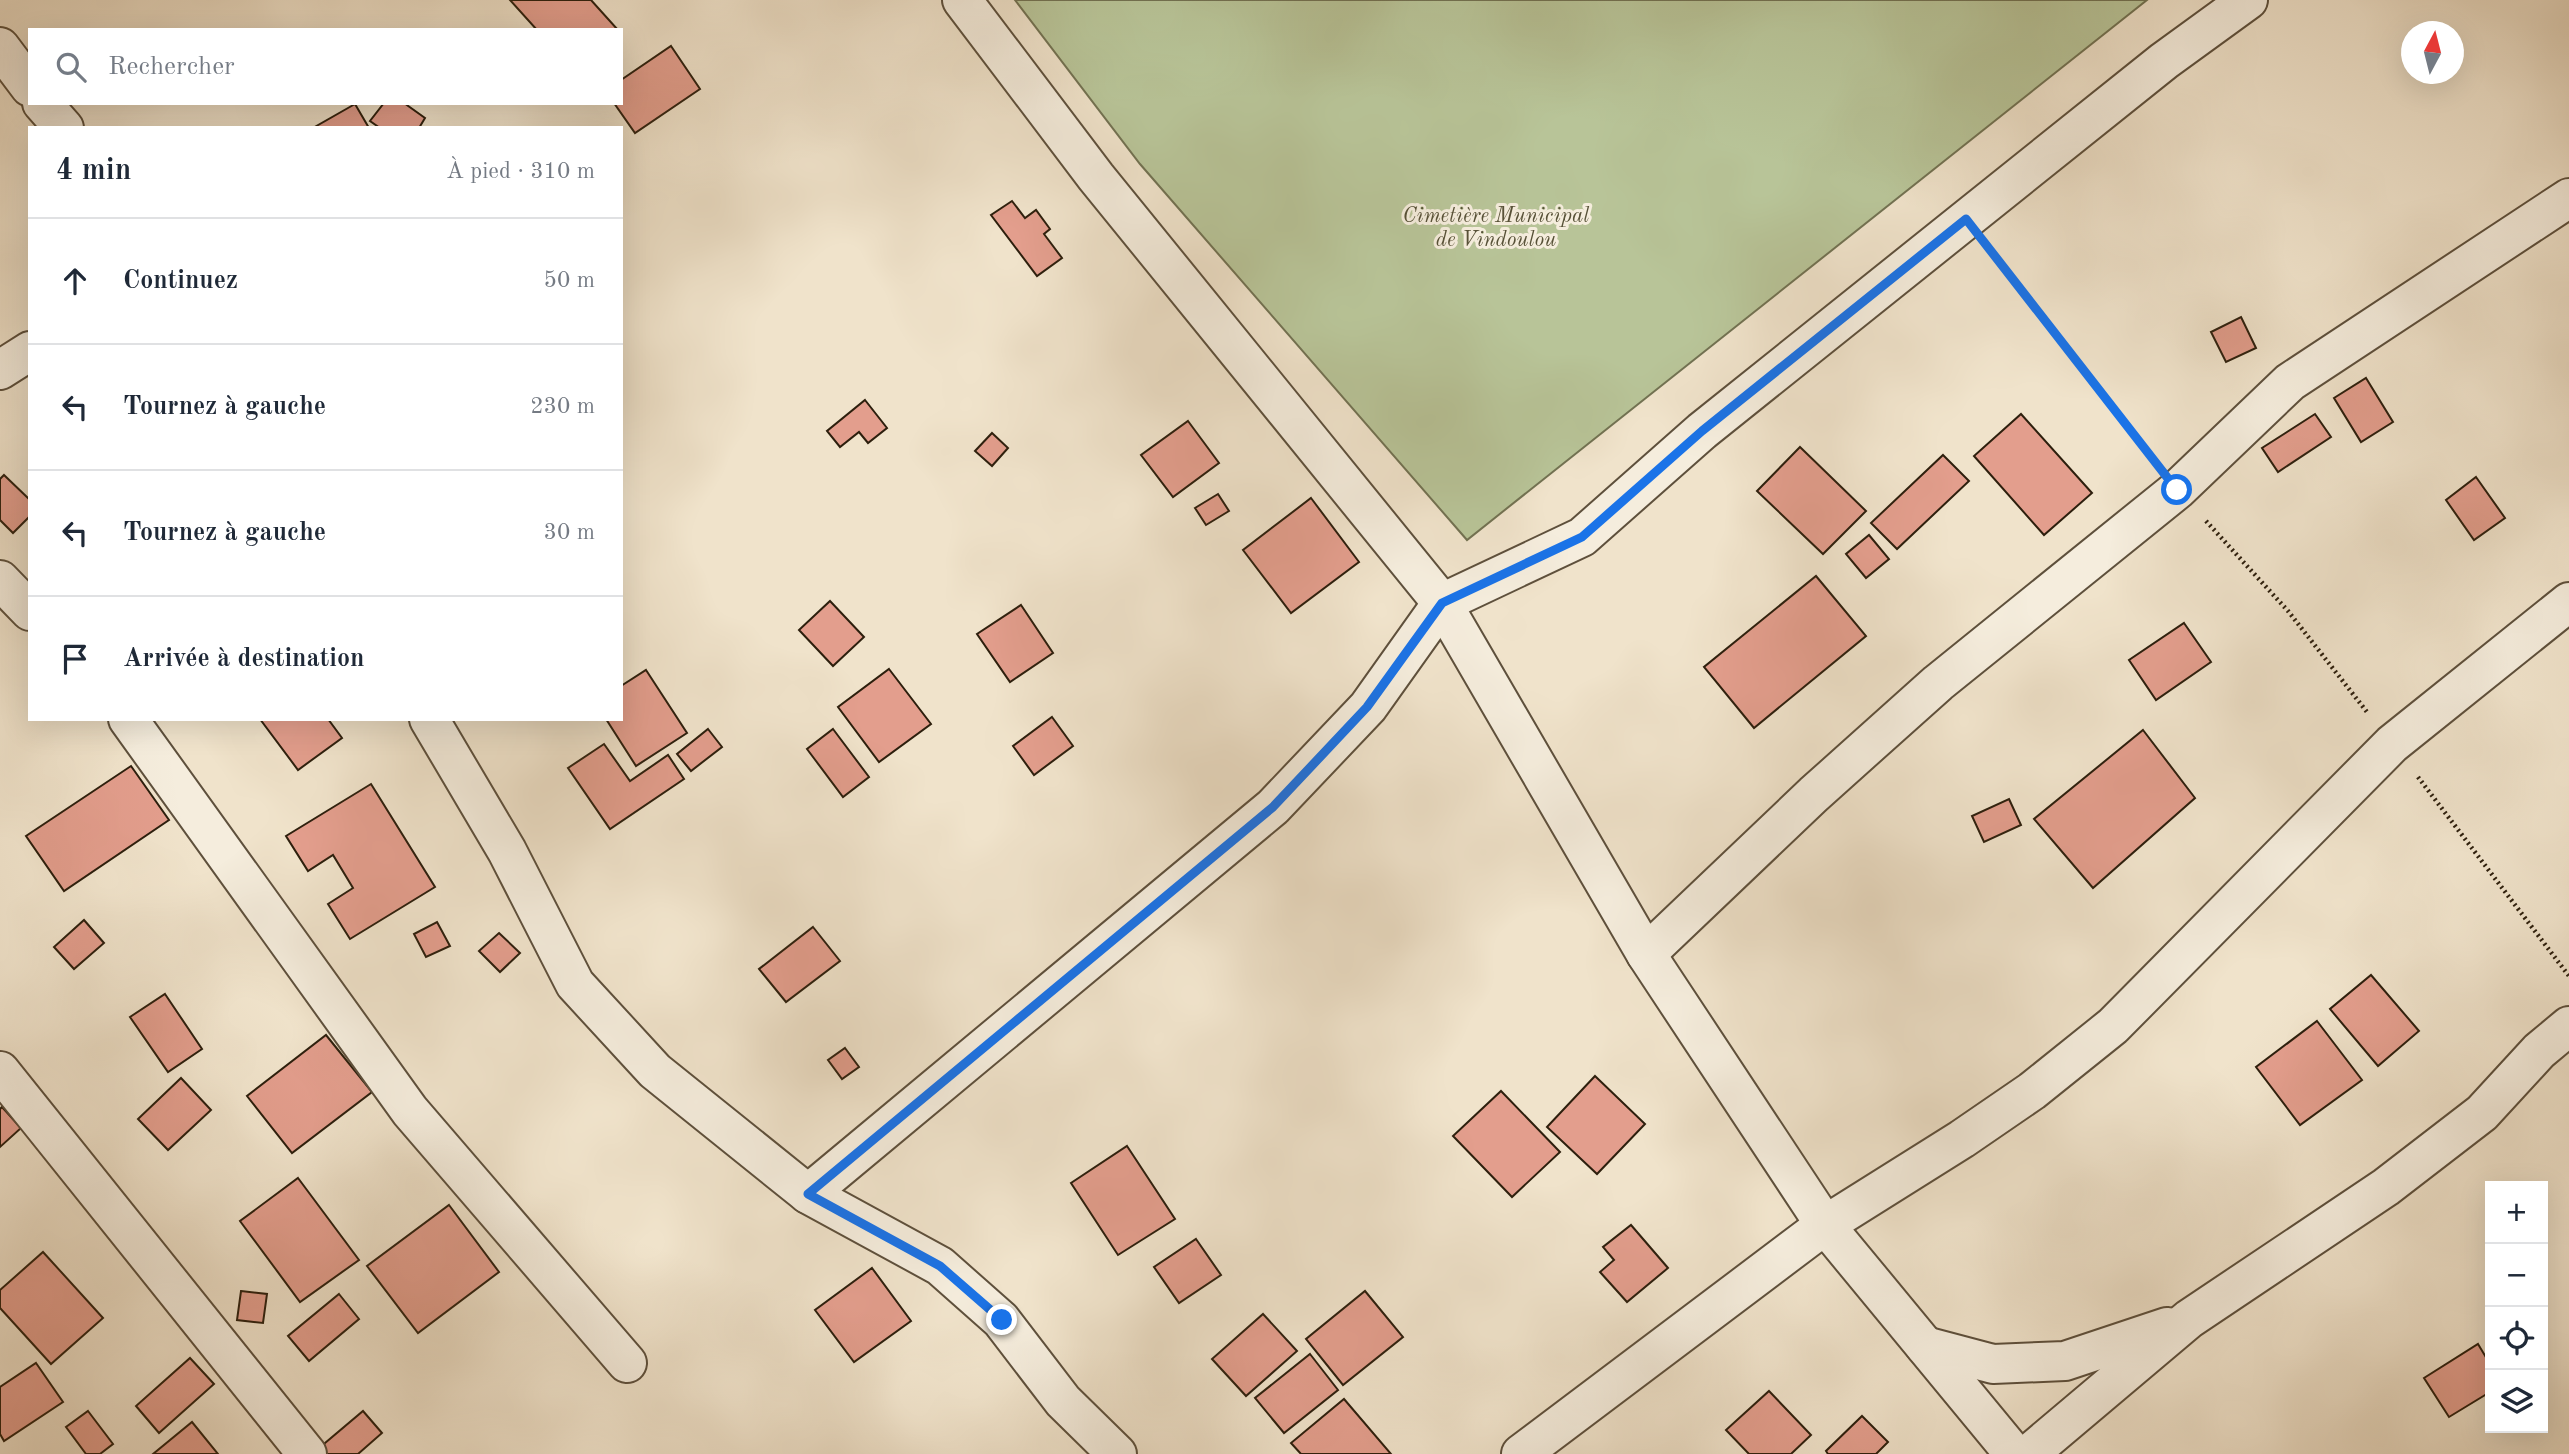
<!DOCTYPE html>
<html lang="fr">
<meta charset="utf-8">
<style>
:root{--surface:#fff;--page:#f2f2f3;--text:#1f2937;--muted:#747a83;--line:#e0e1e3}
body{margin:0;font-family:"Old Standard TT",serif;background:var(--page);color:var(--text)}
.controls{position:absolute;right:21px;bottom:21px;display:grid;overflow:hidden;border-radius:0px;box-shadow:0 7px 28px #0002}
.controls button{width:63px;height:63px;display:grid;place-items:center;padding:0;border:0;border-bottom:2px solid var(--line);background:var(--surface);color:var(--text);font:35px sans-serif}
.compass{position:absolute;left:2401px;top:21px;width:63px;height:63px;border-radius:50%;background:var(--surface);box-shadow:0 7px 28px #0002;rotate:7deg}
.stop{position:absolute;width:21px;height:21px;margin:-16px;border:5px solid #1a73e8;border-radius:50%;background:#fff}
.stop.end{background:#1a73e8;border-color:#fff;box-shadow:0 2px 7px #0008}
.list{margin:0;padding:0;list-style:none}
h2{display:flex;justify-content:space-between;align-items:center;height:91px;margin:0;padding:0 28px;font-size:30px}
h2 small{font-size:23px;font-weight:400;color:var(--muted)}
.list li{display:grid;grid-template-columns:46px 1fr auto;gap:21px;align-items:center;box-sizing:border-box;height:126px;padding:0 28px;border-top:2px solid var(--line)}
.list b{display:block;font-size:26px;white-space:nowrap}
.list em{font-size:23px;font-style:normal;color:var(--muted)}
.icon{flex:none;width:38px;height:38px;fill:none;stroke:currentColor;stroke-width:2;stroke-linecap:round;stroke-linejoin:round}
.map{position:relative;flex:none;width:2569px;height:1454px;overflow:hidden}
.search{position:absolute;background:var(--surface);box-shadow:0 7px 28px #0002;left:28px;top:28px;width:595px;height:77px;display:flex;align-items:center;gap:18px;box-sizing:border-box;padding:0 24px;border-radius:0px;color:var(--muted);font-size:26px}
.panel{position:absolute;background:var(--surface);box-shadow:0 7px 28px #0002;left:28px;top:126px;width:595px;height:595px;border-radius:0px}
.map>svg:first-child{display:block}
.green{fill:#b8c498;stroke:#727252;stroke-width:2}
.building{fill:#e39e8d;stroke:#2d1f0d;stroke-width:2}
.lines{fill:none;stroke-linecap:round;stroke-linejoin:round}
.minor-casing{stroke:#5e503c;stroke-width:42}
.path{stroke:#2d1f0d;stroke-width:4.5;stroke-dasharray:2 3.5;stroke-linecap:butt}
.minor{stroke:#f5eddd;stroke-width:38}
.route{stroke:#1a73e8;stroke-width:9}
.labels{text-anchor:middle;stroke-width:6;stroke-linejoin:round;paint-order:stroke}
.park-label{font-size:21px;font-style:italic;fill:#575137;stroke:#f5eddd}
</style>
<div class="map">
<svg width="2569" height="1454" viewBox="0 0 2569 1454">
<rect width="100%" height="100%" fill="#f0e3cb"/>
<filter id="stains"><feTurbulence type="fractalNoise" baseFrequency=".00286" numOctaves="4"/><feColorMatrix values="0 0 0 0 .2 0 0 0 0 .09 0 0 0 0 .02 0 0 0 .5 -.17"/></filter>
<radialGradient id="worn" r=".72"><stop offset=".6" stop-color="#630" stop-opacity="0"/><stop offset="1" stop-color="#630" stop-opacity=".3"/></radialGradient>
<path class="green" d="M 1015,0 L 2147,0 L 1467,540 L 1140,164 Z"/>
<g class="building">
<path d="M 510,0 L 591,0 L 618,30 L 537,30 Z"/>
<path d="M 671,46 L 700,89 L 635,133 L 614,103 L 621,103 L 621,80 Z"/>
<path d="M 384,103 L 404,103 L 425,118 L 419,128 L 380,128 L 370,121 Z"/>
<path d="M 355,104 L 369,128 L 313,128 Z"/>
<path d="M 1012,201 L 1025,218 L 1036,210 L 1050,229 L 1044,234 L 1062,258 L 1037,276 L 991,215 Z"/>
<path d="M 2241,317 L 2256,348 L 2226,362 L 2211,332 Z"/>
<path d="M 2366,378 L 2393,422 L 2361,442 L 2334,398 Z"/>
<path d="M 865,400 L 887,428 L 868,443 L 859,432 L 840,447 L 827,431 Z"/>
<path d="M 2021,414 L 2092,493 L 2044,535 L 1974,456 Z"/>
<path d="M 2315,414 L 2331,437 L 2278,472 L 2262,448 Z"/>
<path d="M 1188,421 L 1219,463 L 1173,497 L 1141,455 Z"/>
<path d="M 992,433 L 1008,448 L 992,466 L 975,451 Z"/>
<path d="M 1800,447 L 1866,511 L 1823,554 L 1757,491 Z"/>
<path d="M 1943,455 L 1969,481 L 1897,549 L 1871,523 Z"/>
<path d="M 4,475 L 30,500 L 30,516 L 13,533 L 0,520 L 0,479 Z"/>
<path d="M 2476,477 L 2505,518 L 2474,540 L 2446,500 Z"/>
<path d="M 1218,494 L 1229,511 L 1206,525 L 1195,508 Z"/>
<path d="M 1311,498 L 1359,562 L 1291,613 L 1243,550 Z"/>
<path d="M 1869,535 L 1889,559 L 1866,578 L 1846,554 Z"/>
<path d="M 1816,576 L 1866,636 L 1754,728 L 1704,667 Z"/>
<path d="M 830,601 L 864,637 L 833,666 L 799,630 Z"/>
<path d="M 1021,605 L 1053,653 L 1010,682 L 977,634 Z"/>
<path d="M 2184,623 L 2211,662 L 2156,700 L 2129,660 Z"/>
<path d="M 889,669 L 931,724 L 879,762 L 838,707 Z"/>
<path d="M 646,670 L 687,733 L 636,766 L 606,719 L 621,719 L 621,686 Z"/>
<path d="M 1052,717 L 1073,746 L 1034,775 L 1013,746 Z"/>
<path d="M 260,719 L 328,719 L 342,738 L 298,770 Z"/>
<path d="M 708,729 L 722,747 L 691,771 L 677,754 Z"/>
<path d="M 833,729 L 869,777 L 843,797 L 807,749 Z"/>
<path d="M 2143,730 L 2195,798 L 2093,888 L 2034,819 Z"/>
<path d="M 604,744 L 630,781 L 668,755 L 684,779 L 610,829 L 568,768 Z"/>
<path d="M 131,766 L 169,820 L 64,891 L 26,836 Z"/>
<path d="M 371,784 L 435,887 L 350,939 L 328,904 L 353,888 L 333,855 L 308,871 L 286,836 Z"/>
<path d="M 2009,799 L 2021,825 L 1984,842 L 1972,816 Z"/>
<path d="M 84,920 L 104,943 L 74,969 L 54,947 Z"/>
<path d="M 437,922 L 450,946 L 426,957 L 414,934 Z"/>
<path d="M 813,927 L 840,961 L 786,1002 L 759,969 Z"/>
<path d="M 499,933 L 520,953 L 500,972 L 479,951 Z"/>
<path d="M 2371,975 L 2419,1031 L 2378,1066 L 2330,1009 Z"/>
<path d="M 165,994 L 202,1049 L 168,1072 L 130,1017 Z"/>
<path d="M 2317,1021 L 2362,1080 L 2300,1125 L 2256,1067 Z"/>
<path d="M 326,1035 L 372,1092 L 292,1153 L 247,1096 Z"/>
<path d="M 845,1048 L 859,1067 L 842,1079 L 828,1060 Z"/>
<path d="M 1595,1076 L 1645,1124 L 1597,1174 L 1547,1127 Z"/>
<path d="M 181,1078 L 211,1110 L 168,1150 L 138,1119 Z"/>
<path d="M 1501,1091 L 1560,1152 L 1512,1197 L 1453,1136 Z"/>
<path d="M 2,1107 L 21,1128 L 0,1147 L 0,1109 Z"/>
<path d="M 1127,1146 L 1175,1219 L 1118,1255 L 1071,1183 Z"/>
<path d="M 298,1178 L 359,1260 L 300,1302 L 240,1221 Z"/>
<path d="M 449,1205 L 499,1272 L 418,1333 L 367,1266 Z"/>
<path d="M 1631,1225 L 1668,1268 L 1627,1302 L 1600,1272 L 1614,1260 L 1603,1247 Z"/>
<path d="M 1196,1239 L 1221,1275 L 1179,1303 L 1154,1267 Z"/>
<path d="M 43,1252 L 103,1318 L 51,1364 L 0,1308 L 0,1290 Z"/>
<path d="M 872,1268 L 911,1321 L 854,1362 L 815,1310 Z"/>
<path d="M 241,1291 L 267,1294 L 263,1323 L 237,1320 Z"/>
<path d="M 1365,1291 L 1403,1337 L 1343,1385 L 1306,1339 Z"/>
<path d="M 339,1294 L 359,1319 L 309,1361 L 288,1336 Z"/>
<path d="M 1263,1314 L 1297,1351 L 1246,1396 L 1212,1359 Z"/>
<path d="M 2478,1344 L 2490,1364 L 2490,1392 L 2449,1417 L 2424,1378 Z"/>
<path d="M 1310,1354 L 1338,1390 L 1284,1433 L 1255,1398 Z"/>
<path d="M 190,1358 L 214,1384 L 159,1433 L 136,1406 Z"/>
<path d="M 36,1363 L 63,1402 L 4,1441 L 0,1434 L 0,1387 Z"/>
<path d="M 1769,1391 L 1811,1435 L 1791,1454 L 1749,1454 L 1726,1430 Z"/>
<path d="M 1344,1399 L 1391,1454 L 1301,1454 L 1291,1443 Z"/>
<path d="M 88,1411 L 113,1444 L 100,1454 L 86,1454 L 66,1427 Z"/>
<path d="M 363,1411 L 382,1433 L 358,1454 L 312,1454 Z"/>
<path d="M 1862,1416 L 1888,1442 L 1876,1454 L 1828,1454 L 1826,1451 Z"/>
<path d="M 192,1422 L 218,1454 L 153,1454 Z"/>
</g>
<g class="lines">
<g class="minor-casing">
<g id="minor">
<path d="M 962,0 L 1096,177 L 1442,603 L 1646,954 L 1825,1225 L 2014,1454"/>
<path d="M 0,47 L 30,87"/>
<path d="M 42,103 L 64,128"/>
<path d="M 0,370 L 30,351"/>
<path d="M 0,580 L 30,611"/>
<path d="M 128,719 L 410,1111 L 627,1363"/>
<path d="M 429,719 L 507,851 L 575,984 L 655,1071 L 808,1194 L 940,1266 L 1001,1320 L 1063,1401 L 1117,1454"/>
<path d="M 1646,954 L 1814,794 L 1938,683 L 2177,490 L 2290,382 L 2569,198"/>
<path d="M 0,1071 L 307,1454"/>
<path d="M 808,1194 L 1273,807 L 1368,707 L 1442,603 L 1582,537 L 1702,431 L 2164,61 L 2248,0"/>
<path d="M 1925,1346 L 1993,1364 L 2065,1361 L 2167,1327"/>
<path d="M 1521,1454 L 1825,1225 L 1962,1139 L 2032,1091 L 2113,1026 L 2392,744 L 2569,602"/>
<path d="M 2029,1454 L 2189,1319 L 2386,1187 L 2482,1113 L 2539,1051 L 2569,1026"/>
</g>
</g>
<g class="path">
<path d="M 1992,253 L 2152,458"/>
<path d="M 2206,521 L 2288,611 L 2367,712"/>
<path d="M 2418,777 L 2569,976"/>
</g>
<use href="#minor" class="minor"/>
</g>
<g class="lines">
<path class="route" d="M 1002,1320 L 940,1266 L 808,1194 L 1273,807 L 1367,707 L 1442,603 L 1582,537 L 1702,431 L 1966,219 L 2177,490"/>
</g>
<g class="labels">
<g class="park-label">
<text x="1496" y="222">Cimetière Municipal<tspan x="1496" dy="24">de Vindoulou</tspan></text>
</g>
</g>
<rect width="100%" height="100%" filter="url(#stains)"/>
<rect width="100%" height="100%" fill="url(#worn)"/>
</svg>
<div class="controls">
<button>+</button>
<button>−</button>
<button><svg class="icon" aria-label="locate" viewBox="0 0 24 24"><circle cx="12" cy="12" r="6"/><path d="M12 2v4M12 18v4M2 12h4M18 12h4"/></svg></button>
<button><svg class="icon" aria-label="layers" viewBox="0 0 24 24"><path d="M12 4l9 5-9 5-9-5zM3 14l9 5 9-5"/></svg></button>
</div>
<svg class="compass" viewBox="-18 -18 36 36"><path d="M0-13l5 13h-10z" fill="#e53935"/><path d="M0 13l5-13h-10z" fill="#747a83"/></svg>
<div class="stop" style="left:2177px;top:490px"></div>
<div class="stop end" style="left:1002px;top:1320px"></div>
<div class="search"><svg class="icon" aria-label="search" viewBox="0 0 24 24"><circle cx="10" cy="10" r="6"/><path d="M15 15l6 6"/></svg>Rechercher</div>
<section class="panel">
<h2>4 min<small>À pied · 310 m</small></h2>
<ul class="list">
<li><svg class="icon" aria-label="ahead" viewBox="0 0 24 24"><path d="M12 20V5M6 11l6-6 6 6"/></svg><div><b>Continuez</b></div><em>50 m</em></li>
<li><svg class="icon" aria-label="left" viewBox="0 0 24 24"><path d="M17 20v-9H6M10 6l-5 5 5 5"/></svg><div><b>Tournez à gauche</b></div><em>230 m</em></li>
<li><svg class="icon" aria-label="left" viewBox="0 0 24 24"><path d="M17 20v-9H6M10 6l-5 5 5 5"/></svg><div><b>Tournez à gauche</b></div><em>30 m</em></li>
<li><svg class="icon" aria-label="arrive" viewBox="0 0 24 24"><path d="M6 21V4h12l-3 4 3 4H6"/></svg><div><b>Arrivée à destination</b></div></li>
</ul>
</section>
</div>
